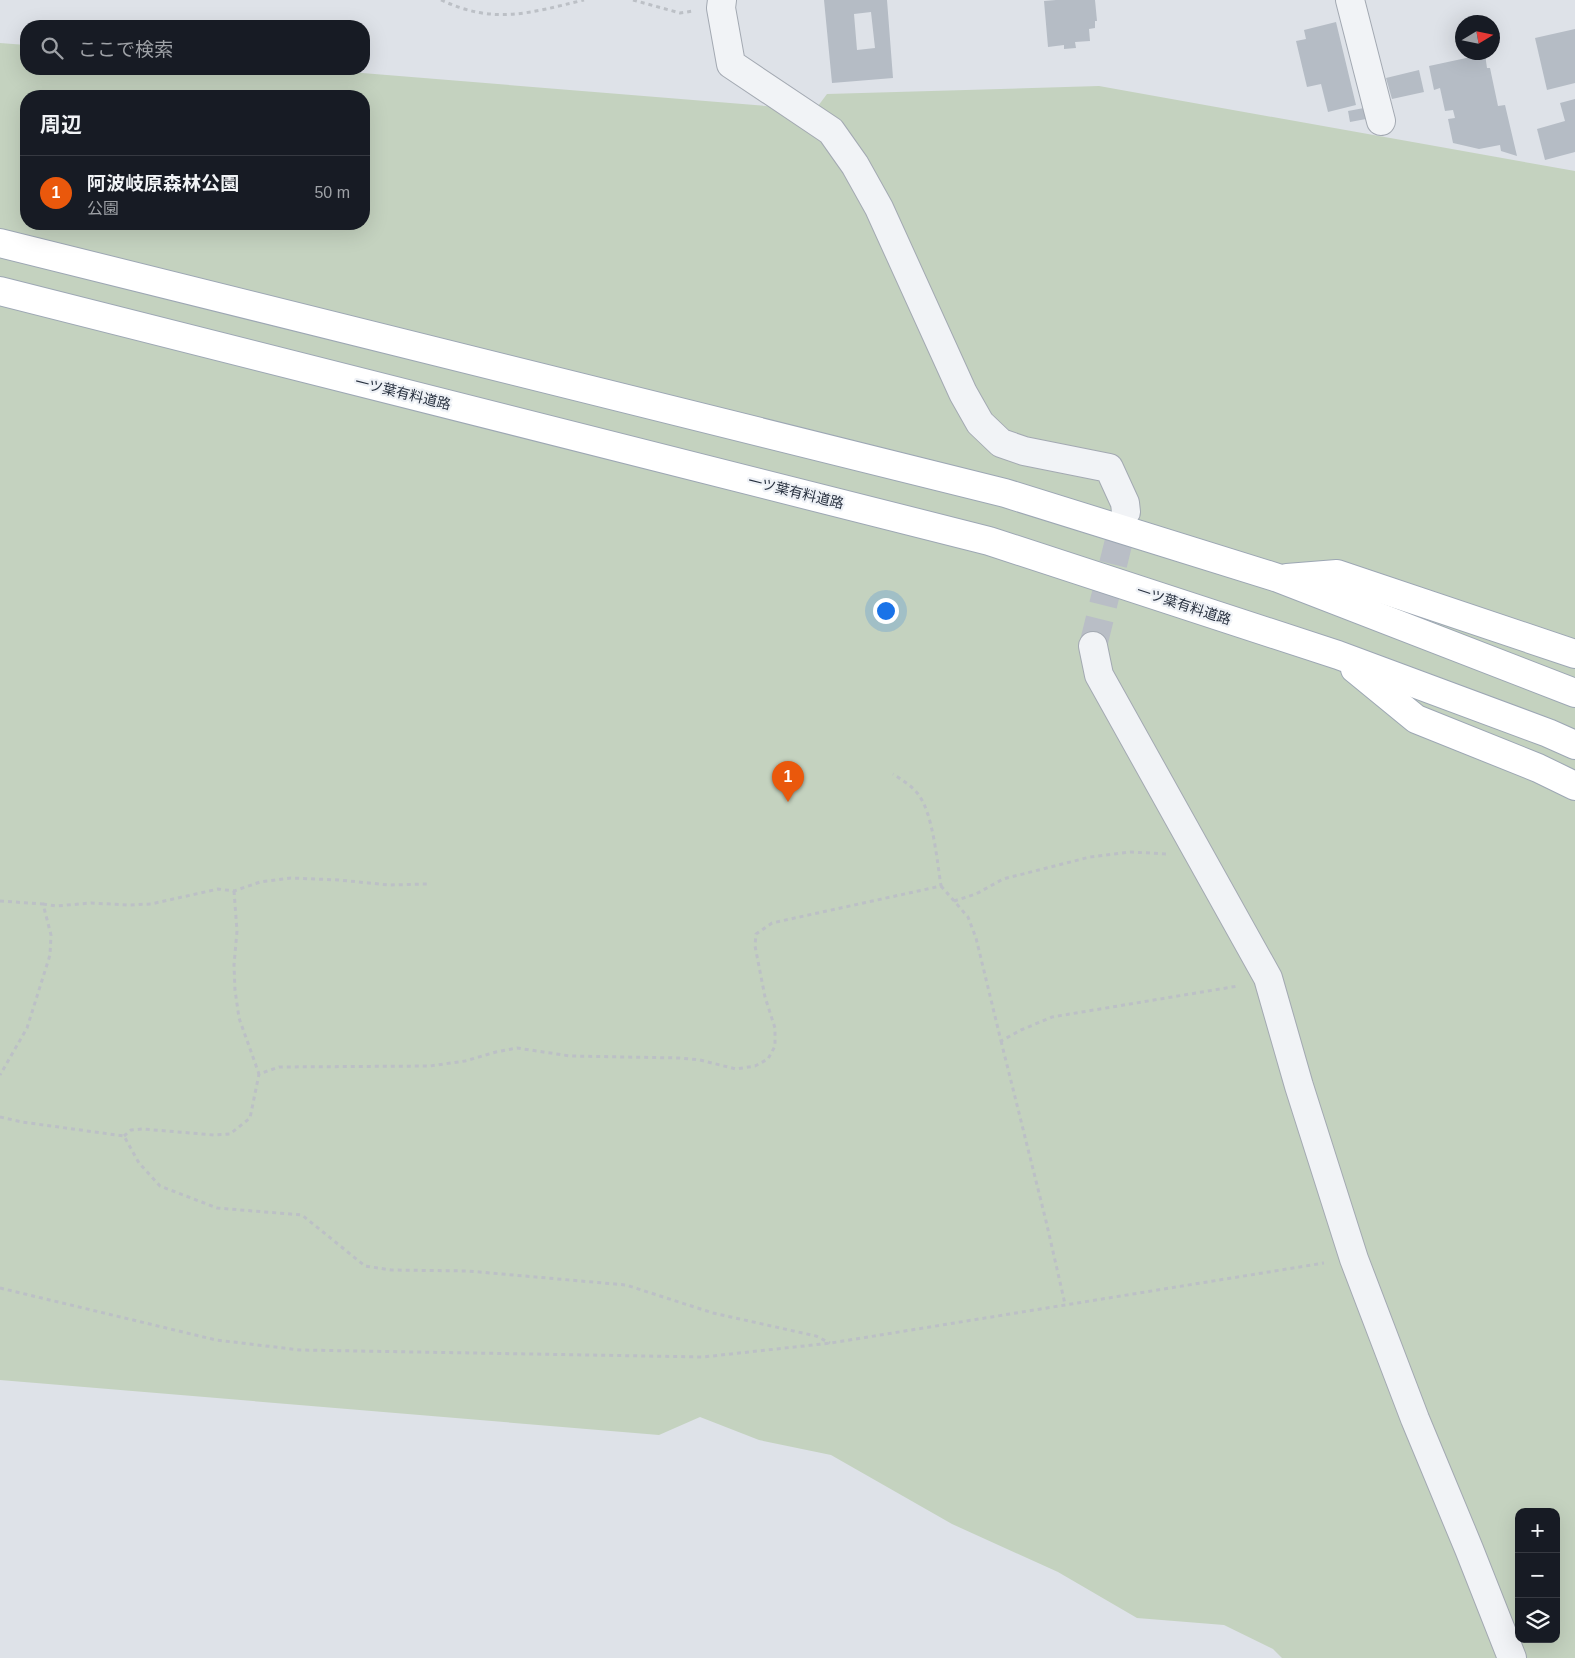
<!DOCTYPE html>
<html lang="ja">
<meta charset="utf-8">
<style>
:root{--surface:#171b24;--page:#20242c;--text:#f1f3f6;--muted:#9ea1a6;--line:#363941;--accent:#ea580c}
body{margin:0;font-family:Arial,"Noto Sans JP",sans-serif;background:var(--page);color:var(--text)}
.controls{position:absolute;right:15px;bottom:15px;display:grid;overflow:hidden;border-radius:10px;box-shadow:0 5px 20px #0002}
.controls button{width:45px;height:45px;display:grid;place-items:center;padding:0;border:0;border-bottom:1px solid var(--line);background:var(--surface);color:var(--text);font:25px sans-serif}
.compass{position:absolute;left:1455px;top:15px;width:45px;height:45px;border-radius:50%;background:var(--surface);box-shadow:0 5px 20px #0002;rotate:80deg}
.you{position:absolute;left:885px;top:610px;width:18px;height:18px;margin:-12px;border:4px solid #fff;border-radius:50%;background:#1a73e8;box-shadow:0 0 0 8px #1a73e833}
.badge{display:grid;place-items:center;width:32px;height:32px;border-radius:50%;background:var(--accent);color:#fff;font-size:16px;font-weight:700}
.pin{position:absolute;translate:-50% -41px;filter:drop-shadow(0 1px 2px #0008)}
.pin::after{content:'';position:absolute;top:26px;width:18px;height:15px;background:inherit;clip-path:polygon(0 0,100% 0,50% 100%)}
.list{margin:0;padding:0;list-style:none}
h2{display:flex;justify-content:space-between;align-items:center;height:65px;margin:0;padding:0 20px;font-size:21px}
h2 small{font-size:16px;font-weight:400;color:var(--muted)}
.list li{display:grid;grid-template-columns:32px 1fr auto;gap:15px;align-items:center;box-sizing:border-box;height:75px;padding:0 20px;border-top:1px solid var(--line)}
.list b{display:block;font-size:19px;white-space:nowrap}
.list p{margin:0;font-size:16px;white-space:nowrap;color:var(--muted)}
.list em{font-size:16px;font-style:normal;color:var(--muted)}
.icon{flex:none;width:28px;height:28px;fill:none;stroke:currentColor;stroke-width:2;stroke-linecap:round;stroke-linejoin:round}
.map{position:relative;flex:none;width:1575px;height:1658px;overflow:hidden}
.search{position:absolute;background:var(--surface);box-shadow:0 5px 20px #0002;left:20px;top:20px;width:350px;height:55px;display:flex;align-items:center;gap:12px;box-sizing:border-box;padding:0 18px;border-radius:20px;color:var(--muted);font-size:19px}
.panel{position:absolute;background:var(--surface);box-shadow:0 5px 20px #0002;left:20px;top:90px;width:350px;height:140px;border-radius:20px}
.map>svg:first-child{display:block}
.green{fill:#c4d2bf;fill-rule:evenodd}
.building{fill:#b5bcc5;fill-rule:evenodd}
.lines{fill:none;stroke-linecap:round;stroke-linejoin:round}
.minor-tunnel{stroke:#b9bec6;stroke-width:28;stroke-dasharray:28 14;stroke-linecap:butt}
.minor-casing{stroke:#a3a9b2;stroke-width:30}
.major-casing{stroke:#9da7b4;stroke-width:30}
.path{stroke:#bcc0c6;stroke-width:3;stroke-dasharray:4 4;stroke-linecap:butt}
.minor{stroke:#f1f3f6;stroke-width:28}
.major{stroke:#fff;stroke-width:28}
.labels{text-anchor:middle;stroke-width:4.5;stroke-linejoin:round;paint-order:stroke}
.street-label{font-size:14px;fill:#27303f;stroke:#eef1f6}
</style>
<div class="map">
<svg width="1575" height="1658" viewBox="0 0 1575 1658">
<rect width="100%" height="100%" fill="#dee2e8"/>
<path class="green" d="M 0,43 L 26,45 L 26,69 L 313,69 L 815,110 L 827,94 L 1099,86 L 1575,171 L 1575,1658 L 1282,1658 L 1273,1649 L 1224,1625 L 1137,1618 L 1058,1572 L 952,1524 L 831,1455 L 759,1440 L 700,1417 L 659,1435 L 0,1380 ZM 26,96 L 364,96 L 364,224 L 26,224 ZM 1519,1512 L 1556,1512 L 1556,1639 L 1519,1639 Z"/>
<g class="building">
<path d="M 824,0 L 887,0 L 893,78 L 832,83 ZM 871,12 L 875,48 L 857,50 L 854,14 Z"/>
<path d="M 1056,0 L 1095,0 L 1097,21 L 1095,21 L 1095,28 L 1089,29 L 1090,41 L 1075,42 L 1076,48 L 1064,49 L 1064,45 L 1048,47 L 1044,1 Z"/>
<path d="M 1336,22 L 1356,105 L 1328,112 L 1321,84 L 1307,87 L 1296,41 L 1306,39 L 1304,30 Z"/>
<path d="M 1575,29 L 1575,83 L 1547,90 L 1535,38 Z"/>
<path d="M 1485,54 L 1487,68 L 1490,68 L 1498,106 L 1505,105 L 1517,156 L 1501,151 L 1500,145 L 1479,149 L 1453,143 L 1448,119 L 1455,118 L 1453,110 L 1445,111 L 1440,88 L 1434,90 L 1429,66 Z"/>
<path d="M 1419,70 L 1424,92 L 1392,99 L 1386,78 Z"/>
<path d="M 1575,99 L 1575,152 L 1545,160 L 1537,129 L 1565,121 L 1560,103 Z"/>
<path d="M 1364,108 L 1366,119 L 1350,122 L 1348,111 Z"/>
</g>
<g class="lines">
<path class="minor-tunnel" d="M 1093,646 L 1126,512"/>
<g class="minor-casing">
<g id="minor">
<path d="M 722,0 L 721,8 L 731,64 L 831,131 L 855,165 L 879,208 L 963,393 L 980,423 L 1001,443 L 1024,451 L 1109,468 L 1125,503 L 1126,512"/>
<path d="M 1350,0 L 1381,121"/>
<path d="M 1093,646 L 1099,675 L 1268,978 L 1299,1086 L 1354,1259 L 1415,1419 L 1469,1549 L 1512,1658"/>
</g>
</g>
<g class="major-casing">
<g id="major">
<path d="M 0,243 L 1005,493 L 1278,578 L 1575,693"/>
<path d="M 0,291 L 989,541 L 1338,655 L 1548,733 L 1575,745"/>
<path d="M 1287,578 L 1337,574 L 1575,654"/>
<path d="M 1355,669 L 1416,719 L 1538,768 L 1575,786"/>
</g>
</g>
<g class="path">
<path d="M 441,0 C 495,25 529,13 584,0"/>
<path d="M 633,0 L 680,13 L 693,11"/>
<path d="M 941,886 L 968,917 L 976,938 L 1001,1041 L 1021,1030 L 1052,1017 L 1238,986"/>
<path d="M 234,891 L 237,931 L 234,965 L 235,990 L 239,1018 L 259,1074 L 279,1067 L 430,1066 L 465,1061 L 496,1052 L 517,1048 L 570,1056 L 680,1058 L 700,1060 L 736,1069 L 755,1066 L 768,1059 L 775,1046 L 775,1028 L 765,997 L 755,946 L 756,934 L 772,923 L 941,886 C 937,861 933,813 918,794 C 911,785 902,780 893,774"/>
<path d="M 0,901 L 43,904 L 51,935 L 50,955 L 27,1028 L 0,1075"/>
<path d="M 954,901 L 976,894 L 1003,879 L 1090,857 L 1131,852 L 1166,854"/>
<path d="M 43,904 L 56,906 L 91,903 L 128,905 L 151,904 L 218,889 L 234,891 L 260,882 L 291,878 L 339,880 L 389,885 L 427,884"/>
<path d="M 1001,1041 L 1046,1221 L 1065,1304"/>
<path d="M 0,1117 L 22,1122 L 124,1136 L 139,1163 L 160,1186 L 217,1208 L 302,1215 L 365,1266 L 391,1270 L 468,1271 L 626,1285 L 713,1313 L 816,1336 L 830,1343"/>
<path d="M 124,1136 L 131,1130 L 143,1129 L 214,1135 L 230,1134 L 250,1118 L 259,1074"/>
<path d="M 0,1288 L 216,1340 L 300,1350 L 703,1357 L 831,1343 L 1324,1263"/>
</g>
<use href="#minor" class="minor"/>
<use href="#major" class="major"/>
</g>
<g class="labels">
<g class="street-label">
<text transform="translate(403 393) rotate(14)" y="5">一ツ葉有料道路</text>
<text transform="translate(796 492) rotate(14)" y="5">一ツ葉有料道路</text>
<text transform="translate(1184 605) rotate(18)" y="5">一ツ葉有料道路</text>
</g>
</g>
</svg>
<div class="controls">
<button>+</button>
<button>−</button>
<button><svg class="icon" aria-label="layers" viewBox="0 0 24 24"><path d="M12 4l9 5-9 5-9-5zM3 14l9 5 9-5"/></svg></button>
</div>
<svg class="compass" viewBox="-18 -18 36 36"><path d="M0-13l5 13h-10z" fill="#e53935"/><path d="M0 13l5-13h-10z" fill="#9ea1a6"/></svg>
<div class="you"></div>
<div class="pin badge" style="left:788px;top:802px">1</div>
<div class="search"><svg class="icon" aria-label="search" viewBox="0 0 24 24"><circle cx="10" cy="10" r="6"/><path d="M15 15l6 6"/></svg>ここで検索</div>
<section class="panel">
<h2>周辺<small></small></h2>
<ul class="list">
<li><span class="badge">1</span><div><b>阿波岐原森林公園</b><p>公園</p></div><em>50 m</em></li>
</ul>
</section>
</div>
